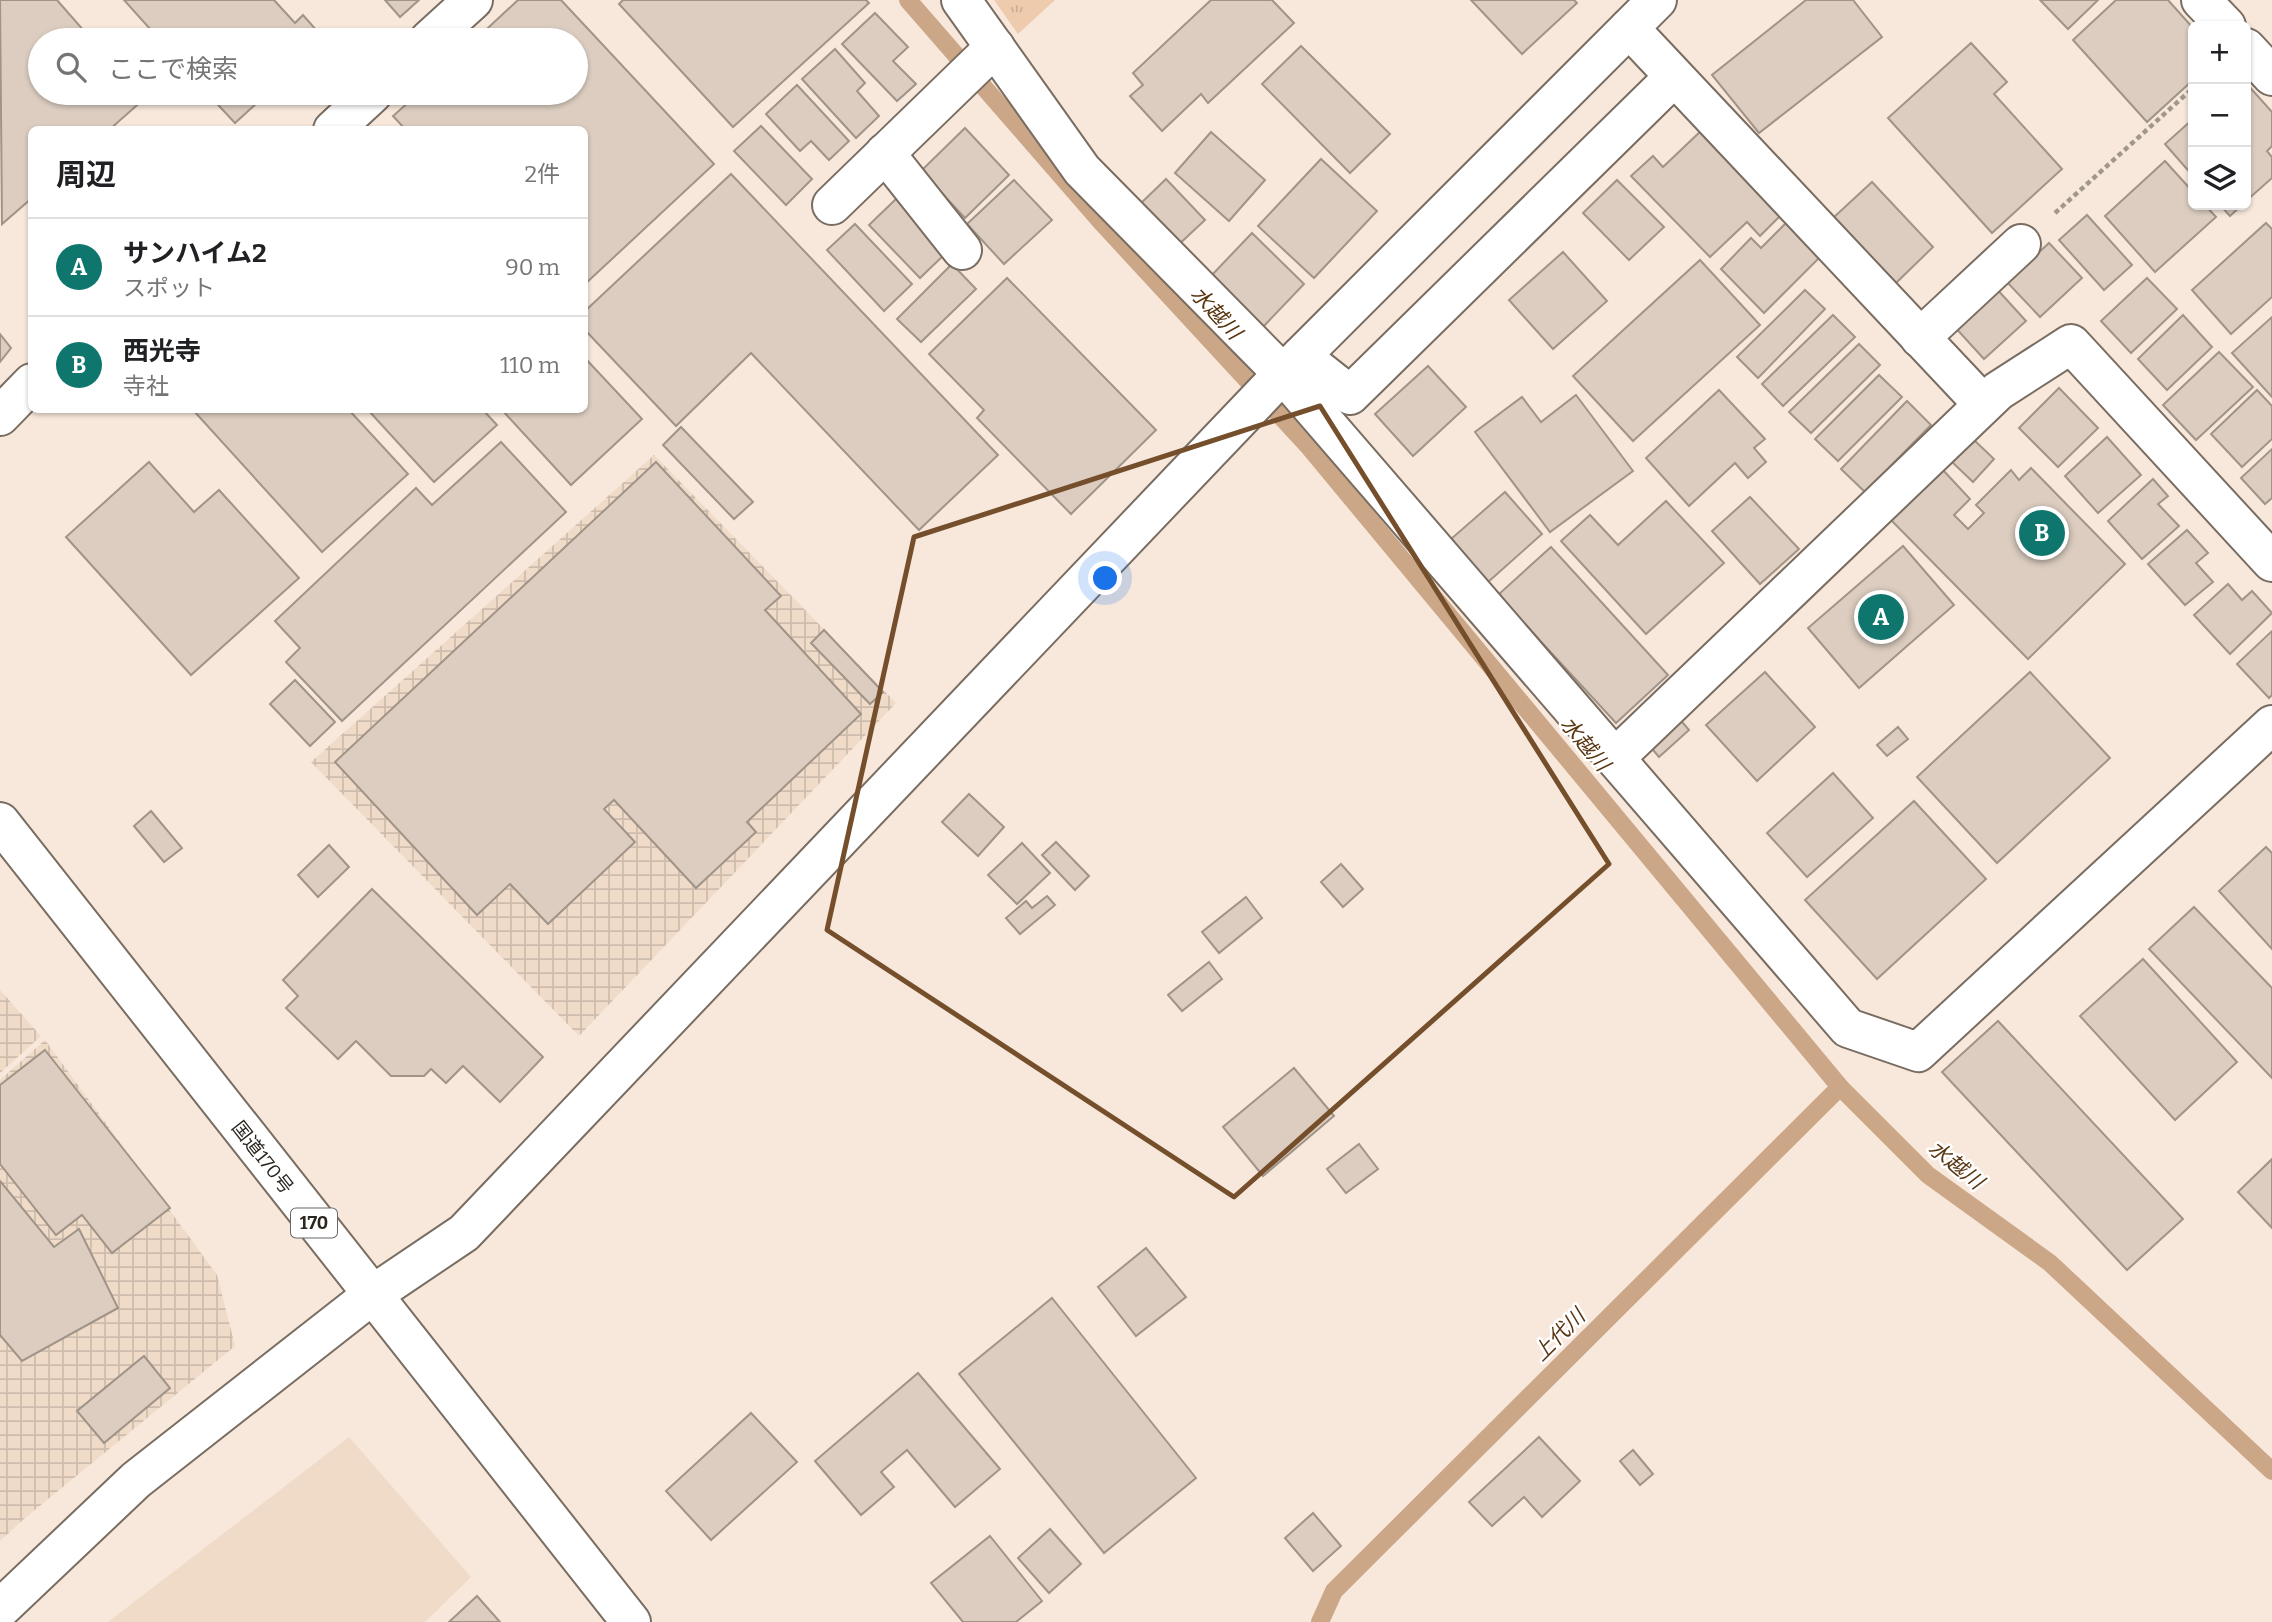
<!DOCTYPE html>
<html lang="ja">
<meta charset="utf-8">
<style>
:root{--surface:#fff;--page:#f2f2f2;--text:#202124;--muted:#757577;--line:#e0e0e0;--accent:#0f766e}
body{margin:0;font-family:Bitter,"Noto Sans JP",serif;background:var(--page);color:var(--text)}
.controls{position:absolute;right:21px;top:21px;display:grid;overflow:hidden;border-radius:10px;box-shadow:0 2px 5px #0004}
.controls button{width:63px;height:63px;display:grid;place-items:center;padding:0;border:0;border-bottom:2px solid var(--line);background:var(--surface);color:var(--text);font:35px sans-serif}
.you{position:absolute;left:1106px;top:579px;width:24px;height:24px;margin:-18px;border:5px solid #fff;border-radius:50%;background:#1a73e8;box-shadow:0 0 0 10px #1a73e833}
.badge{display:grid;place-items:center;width:46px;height:46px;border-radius:50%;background:var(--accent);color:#fff;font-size:23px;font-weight:700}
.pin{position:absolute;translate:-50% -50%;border:4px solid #fff;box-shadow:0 2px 7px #0006}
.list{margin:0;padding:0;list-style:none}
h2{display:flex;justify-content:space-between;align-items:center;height:91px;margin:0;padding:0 28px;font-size:30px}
h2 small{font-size:23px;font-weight:400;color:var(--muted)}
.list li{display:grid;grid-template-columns:46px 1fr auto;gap:21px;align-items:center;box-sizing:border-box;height:98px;padding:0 28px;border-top:2px solid var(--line)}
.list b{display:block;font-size:26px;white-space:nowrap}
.list p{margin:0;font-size:23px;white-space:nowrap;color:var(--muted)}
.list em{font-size:23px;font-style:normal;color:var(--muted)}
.icon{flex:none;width:38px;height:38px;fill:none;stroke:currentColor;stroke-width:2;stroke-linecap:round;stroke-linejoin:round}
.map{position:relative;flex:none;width:2272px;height:1622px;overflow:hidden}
.search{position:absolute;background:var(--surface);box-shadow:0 2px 5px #0004;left:28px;top:28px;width:560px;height:77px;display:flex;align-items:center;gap:18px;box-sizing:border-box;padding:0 24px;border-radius:38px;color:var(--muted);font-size:26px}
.panel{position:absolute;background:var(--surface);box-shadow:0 2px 5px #0004;left:28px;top:126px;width:560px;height:287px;border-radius:10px}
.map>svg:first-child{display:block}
.built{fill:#f0dbc9}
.industrial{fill:url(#industrial-grid)}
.park{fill:url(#park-tufts)}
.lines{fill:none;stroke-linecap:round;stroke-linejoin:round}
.stream{stroke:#cba788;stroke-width:18}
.building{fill:#dccdc0;stroke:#a09387;stroke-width:2}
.minor-casing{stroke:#796c61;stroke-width:42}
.highway-casing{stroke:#796c61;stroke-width:42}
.path{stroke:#a2978d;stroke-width:4.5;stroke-dasharray:5 3.5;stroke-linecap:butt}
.minor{stroke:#fff;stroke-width:38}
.highway{stroke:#fff;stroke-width:38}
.marked{fill:none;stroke:#754f2b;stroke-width:5;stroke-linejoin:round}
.labels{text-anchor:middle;stroke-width:5;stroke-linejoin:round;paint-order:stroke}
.shield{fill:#fff;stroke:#6b6764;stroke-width:2}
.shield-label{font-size:18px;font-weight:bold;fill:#2c2621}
.street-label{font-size:19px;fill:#2c2621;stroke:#fff}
.water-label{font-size:21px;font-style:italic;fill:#593510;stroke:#fff}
</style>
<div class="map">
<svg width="2272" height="1622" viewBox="0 0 2272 1622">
<defs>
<pattern id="industrial-grid" width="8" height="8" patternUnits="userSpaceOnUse" patternTransform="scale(1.75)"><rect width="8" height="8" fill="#f0dbc9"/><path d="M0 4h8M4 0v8" fill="none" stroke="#cebcac"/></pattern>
<pattern id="park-tufts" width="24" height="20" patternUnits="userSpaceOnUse" patternTransform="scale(1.75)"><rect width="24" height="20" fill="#eecbac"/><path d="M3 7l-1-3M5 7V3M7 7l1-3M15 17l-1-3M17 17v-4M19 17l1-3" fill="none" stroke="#ccae94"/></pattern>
</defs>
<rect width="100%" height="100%" fill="#f7e8db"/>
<path class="built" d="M 349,1437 L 471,1577 L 425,1622 L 108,1622 Z"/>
<g class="industrial">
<path d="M 654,455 L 896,703 L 579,1036 L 311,762 Z"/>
<path d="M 0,990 L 41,1036 L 0,1073 Z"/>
<path d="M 45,1040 L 217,1275 L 235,1346 L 25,1518 L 0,1541 L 0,1080 Z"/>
</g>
<path class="park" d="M 994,0 L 1055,0 L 1018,34 Z"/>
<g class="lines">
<g class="stream">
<path d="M 908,0 L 1103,224 L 1309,447 L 1840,1087 L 1928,1175 L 2050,1263 L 2272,1471"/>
<path d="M 1320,1622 L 1334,1591 L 1840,1087"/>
</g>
</g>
<g class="building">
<path d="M 0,0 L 57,0 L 92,40 L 40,40 L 40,93 L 138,93 L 144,99 L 109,130 L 32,130 L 32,198 L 2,224 Z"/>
<path d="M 124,0 L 274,0 L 295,23 L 303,15 L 325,40 L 160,40 Z"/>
<path d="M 385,0 L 419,0 L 400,17 Z"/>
<path d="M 518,0 L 561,0 L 714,164 L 584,285 L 584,130 L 406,130 L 393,116 L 419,93 L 576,93 L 576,40 L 475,40 Z"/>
<path d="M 623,0 L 866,0 L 869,3 L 733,127 L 619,4 Z"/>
<path d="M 1211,0 L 1272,0 L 1294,23 L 1208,103 L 1201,94 L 1162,131 L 1130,96 L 1143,85 L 1133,73 Z"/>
<path d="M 1471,0 L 1574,0 L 1577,3 L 1522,54 Z"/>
<path d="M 1806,0 L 1853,0 L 1882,37 L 1759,133 L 1712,75 Z"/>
<path d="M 2040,0 L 2098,0 L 2068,29 Z"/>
<path d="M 2116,0 L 2168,0 L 2193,28 L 2193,80 L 2147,122 L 2073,40 Z"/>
<path d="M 875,13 L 908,47 L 893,61 L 916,84 L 897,101 L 842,44 Z"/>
<path d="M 1971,43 L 2007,82 L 1994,94 L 2062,169 L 1992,233 L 1888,118 Z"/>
<path d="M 1301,46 L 1390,134 L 1350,173 L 1262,84 Z"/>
<path d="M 835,49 L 865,83 L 857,91 L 879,116 L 856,138 L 802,79 Z"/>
<path d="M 2246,83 L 2272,112 L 2272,146 L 2267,151 L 2272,157 L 2272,178 L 2246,201 Z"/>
<path d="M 797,85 L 849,141 L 829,160 L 811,141 L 800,151 L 766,114 Z"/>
<path d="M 207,93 L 268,93 L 235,123 Z"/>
<path d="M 301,93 L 316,93 L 308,100 Z"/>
<path d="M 2193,119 L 2193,176 L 2165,144 Z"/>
<path d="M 761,126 L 812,179 L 786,205 L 734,151 Z"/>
<path d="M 965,128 L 1009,175 L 965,218 L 921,171 Z"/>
<path d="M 1703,129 L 1784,212 L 1760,236 L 1747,222 L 1710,257 L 1631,176 L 1653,156 L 1663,167 Z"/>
<path d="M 1211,132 L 1265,180 L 1229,221 L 1175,173 Z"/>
<path d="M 1321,159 L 1377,211 L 1314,278 L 1258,226 Z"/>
<path d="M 2165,161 L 2193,192 L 2193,205 L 2205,205 L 2216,217 L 2155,272 L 2105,216 Z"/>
<path d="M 731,174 L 998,455 L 919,530 L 751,353 L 676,426 L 584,329 L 584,312 Z"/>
<path d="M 1166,179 L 1205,220 L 1176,247 L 1137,207 Z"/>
<path d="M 1014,180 L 1052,220 L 1004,264 L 967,224 Z"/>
<path d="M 1617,180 L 1664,227 L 1629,260 L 1583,213 Z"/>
<path d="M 1872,182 L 1933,247 L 1896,283 L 1833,218 Z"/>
<path d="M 896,199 L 947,252 L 920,278 L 869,225 Z"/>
<path d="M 2220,205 L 2242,205 L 2230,216 Z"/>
<path d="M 2087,215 L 2132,265 L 2104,290 L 2059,240 Z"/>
<path d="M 1786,223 L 1820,257 L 1764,313 L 1721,269 L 1751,238 L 1761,248 Z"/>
<path d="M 2266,223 L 2272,229 L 2272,297 L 2231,334 L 2192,290 Z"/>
<path d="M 855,224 L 912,284 L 884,311 L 827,250 Z"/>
<path d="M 1252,233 L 1304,284 L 1262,328 L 1210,277 Z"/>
<path d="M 2049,243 L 2082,278 L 2040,317 L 2007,282 Z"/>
<path d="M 1563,252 L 1607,301 L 1553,349 L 1509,300 Z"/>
<path d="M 1700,260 L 1760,325 L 1633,441 L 1573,376 Z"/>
<path d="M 952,264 L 976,289 L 921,342 L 897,319 Z"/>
<path d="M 1007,278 L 1156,430 L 1071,514 L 977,418 L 984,410 L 929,354 Z"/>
<path d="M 2147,278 L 2177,309 L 2131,353 L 2101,321 Z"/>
<path d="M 1995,287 L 2026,321 L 1984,359 L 1953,325 Z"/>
<path d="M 1805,290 L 1825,309 L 1758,378 L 1737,357 Z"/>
<path d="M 1833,315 L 1855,337 L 1783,406 L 1762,384 Z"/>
<path d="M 2183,315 L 2212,347 L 2167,390 L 2138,359 Z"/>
<path d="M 2272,317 L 2272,397 L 2232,353 Z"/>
<path d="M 0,334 L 11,348 L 0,362 Z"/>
<path d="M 1859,344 L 1880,365 L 1811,433 L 1789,412 Z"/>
<path d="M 2219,352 L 2253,387 L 2196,440 L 2163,405 Z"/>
<path d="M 584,357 L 642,419 L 571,485 L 502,410 L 584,410 Z"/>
<path d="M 1428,366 L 1466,407 L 1413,456 L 1375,414 Z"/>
<path d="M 1879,375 L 1902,397 L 1838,461 L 1815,439 Z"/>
<path d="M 2059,388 L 2098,428 L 2058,467 L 2019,428 Z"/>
<path d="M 1719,390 L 1765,439 L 1754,448 L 1766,462 L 1748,478 L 1735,463 L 1689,506 L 1646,458 Z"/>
<path d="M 2257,390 L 2272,406 L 2272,439 L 2242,467 L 2211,434 Z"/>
<path d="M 1576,395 L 1633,471 L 1550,532 L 1475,432 L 1522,397 L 1541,422 Z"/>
<path d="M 1907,401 L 1931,425 L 1865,492 L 1841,469 Z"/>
<path d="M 193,410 L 349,410 L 408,474 L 322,552 Z"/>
<path d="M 368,410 L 483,410 L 497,425 L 434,482 Z"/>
<path d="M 681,427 L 753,502 L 734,519 L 663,445 Z"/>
<path d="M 2107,437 L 2141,475 L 2098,513 L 2065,476 Z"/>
<path d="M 1973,439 L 1994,459 L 1973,482 L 1952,462 Z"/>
<path d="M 501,442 L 566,512 L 342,721 L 286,662 L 300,648 L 275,621 L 416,488 L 432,505 Z"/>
<path d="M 2272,449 L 2272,498 L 2265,504 L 2241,478 Z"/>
<path d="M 149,462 L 194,512 L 219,490 L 299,578 L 191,675 L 66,537 Z"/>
<path d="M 656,462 L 781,596 L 765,610 L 861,714 L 747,822 L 756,832 L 696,888 L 614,800 L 604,809 L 635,842 L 548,924 L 510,884 L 477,915 L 335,762 Z"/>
<path d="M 2031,468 L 2125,564 L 2028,659 L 1890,519 L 1942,469 L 1970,499 L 1954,515 L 1968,529 L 1984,513 L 1976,505 L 2011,470 L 2019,480 Z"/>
<path d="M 2153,479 L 2168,496 L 2158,504 L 2179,526 L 2142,559 L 2108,521 Z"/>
<path d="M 1505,492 L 1542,534 L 1488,582 L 1451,539 Z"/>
<path d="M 1750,497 L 1799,549 L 1760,584 L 1712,531 Z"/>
<path d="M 1666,501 L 1724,563 L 1646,634 L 1561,541 L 1590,515 L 1618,545 Z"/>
<path d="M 2187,530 L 2208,553 L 2196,563 L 2213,582 L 2185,605 L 2148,564 Z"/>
<path d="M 1903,546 L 1954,605 L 1859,688 L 1808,628 Z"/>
<path d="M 1551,547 L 1668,675 L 1616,723 L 1498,595 Z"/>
<path d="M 2228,584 L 2242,600 L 2252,591 L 2272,613 L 2230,654 L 2194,615 Z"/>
<path d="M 824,630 L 883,692 L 870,704 L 811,643 Z"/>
<path d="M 2272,631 L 2272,695 L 2269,698 L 2237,664 Z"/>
<path d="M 1765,672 L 1815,727 L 1757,781 L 1706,725 Z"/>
<path d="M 2030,672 L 2110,758 L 1997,863 L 1917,777 Z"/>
<path d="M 295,680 L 335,722 L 310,746 L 270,704 Z"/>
<path d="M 1677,716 L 1689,730 L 1659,757 L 1647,743 Z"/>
<path d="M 1898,727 L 1908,739 L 1887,756 L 1877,745 Z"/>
<path d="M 1833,773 L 1873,818 L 1807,877 L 1767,833 Z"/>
<path d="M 969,794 L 1004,827 L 978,856 L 942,822 Z"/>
<path d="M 1914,801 L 1986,879 L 1877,979 L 1805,900 Z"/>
<path d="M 151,811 L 182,848 L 164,862 L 134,826 Z"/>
<path d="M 1056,842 L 1089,876 L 1075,890 L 1042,855 Z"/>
<path d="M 1022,843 L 1050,873 L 1017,904 L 988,875 Z"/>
<path d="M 329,845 L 349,867 L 318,897 L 298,875 Z"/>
<path d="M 2266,847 L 2272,853 L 2272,949 L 2219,891 Z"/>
<path d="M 1341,864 L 1363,889 L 1343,907 L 1321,882 Z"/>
<path d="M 372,889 L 543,1057 L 500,1102 L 463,1066 L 446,1083 L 431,1069 L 424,1076 L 391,1076 L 356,1041 L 338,1059 L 286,1008 L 298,996 L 283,980 Z"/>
<path d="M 1047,896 L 1055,905 L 1020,934 L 1006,918 L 1026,901 L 1032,908 Z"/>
<path d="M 1246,897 L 1262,918 L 1219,953 L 1202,932 Z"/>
<path d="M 2194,907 L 2272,988 L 2272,1078 L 2149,949 Z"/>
<path d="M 2143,959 L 2237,1062 L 2175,1120 L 2080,1016 Z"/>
<path d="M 1209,962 L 1222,979 L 1182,1011 L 1168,995 Z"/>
<path d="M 1998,1021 L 2183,1219 L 2127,1270 L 1942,1072 Z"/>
<path d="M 45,1050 L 170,1208 L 112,1253 L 82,1215 L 56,1235 L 0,1164 L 0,1085 Z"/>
<path d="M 1294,1068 L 1334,1116 L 1263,1176 L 1223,1127 Z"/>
<path d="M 1359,1144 L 1378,1169 L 1346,1193 L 1327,1169 Z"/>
<path d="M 2272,1159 L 2272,1228 L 2238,1192 Z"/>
<path d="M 0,1181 L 54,1247 L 79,1229 L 118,1308 L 22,1361 L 0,1335 Z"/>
<path d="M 1146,1248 L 1186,1297 L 1136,1336 L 1098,1287 Z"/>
<path d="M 1052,1298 L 1196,1478 L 1104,1553 L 959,1374 Z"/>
<path d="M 144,1356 L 170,1388 L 104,1443 L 77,1411 Z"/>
<path d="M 918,1373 L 1000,1469 L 955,1507 L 907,1450 L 881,1472 L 894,1487 L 861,1515 L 815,1461 Z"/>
<path d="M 751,1413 L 797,1462 L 711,1540 L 666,1491 Z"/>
<path d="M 1539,1437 L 1580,1481 L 1542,1517 L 1524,1497 L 1492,1526 L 1469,1502 Z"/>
<path d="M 1633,1450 L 1653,1474 L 1640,1485 L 1620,1461 Z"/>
<path d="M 1313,1513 L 1341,1546 L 1313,1571 L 1285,1538 Z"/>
<path d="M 1050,1529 L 1081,1564 L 1049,1593 L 1018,1558 Z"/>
<path d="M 990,1536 L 1042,1601 L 1016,1622 L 963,1622 L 931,1583 Z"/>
<path d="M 477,1596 L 500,1622 L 449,1622 Z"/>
</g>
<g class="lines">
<g class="minor-casing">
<g id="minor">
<path d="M 961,0 L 1082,170 L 1283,374 L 1848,1028 L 1918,1052 L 2272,725"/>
<path d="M 2201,0 L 2226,26"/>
<path d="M 1629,28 L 1983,404"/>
<path d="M 429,40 L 473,0"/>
<path d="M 2246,48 L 2272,76"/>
<path d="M 333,130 L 373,93"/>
<path d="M 885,153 L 962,250"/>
<path d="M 832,205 L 995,47"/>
<path d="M 1920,338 L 2021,244"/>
<path d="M 1301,356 L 1350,395 L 1674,77"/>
<path d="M 0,416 L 32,383"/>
<path d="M 1615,758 L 1998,391 L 2071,344 L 2272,562"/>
<path d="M 0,1609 L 136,1480 L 372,1295 L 464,1233 L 1271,386 L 1657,0"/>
</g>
</g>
<g class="highway-casing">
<path id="highway" d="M 0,822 L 631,1622"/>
</g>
<path class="path" d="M 2055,213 L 2193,88"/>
<use href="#minor" class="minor"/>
<use href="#highway" class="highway"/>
</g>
<path class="marked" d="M 1320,406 L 1609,864 L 1234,1197 L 827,930 L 914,537 Z"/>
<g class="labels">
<rect class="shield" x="291" y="1208.5" width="46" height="29" rx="5"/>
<g class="shield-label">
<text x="314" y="1229">170</text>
</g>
<g class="street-label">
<text transform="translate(263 1157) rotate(52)" y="7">国道170号</text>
</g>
<g class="water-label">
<text transform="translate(1216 313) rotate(47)" y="7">水越川</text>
<text transform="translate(1585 744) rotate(50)" y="7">水越川</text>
<text transform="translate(1956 1165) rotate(39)" y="7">水越川</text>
<text transform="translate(1559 1335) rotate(-45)" y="7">上代川</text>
</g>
</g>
</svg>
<div class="controls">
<button>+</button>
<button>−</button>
<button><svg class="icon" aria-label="layers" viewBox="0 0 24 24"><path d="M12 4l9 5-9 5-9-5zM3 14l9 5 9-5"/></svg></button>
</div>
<div class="you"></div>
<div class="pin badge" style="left:1881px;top:617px">A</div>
<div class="pin badge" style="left:2042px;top:533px">B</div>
<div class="search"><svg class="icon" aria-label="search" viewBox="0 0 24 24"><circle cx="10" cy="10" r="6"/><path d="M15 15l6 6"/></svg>ここで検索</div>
<section class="panel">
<h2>周辺<small>2件</small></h2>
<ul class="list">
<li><span class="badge">A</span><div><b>サンハイム2</b><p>スポット</p></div><em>90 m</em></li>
<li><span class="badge">B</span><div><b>西光寺</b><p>寺社</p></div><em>110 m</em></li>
</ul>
</section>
</div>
